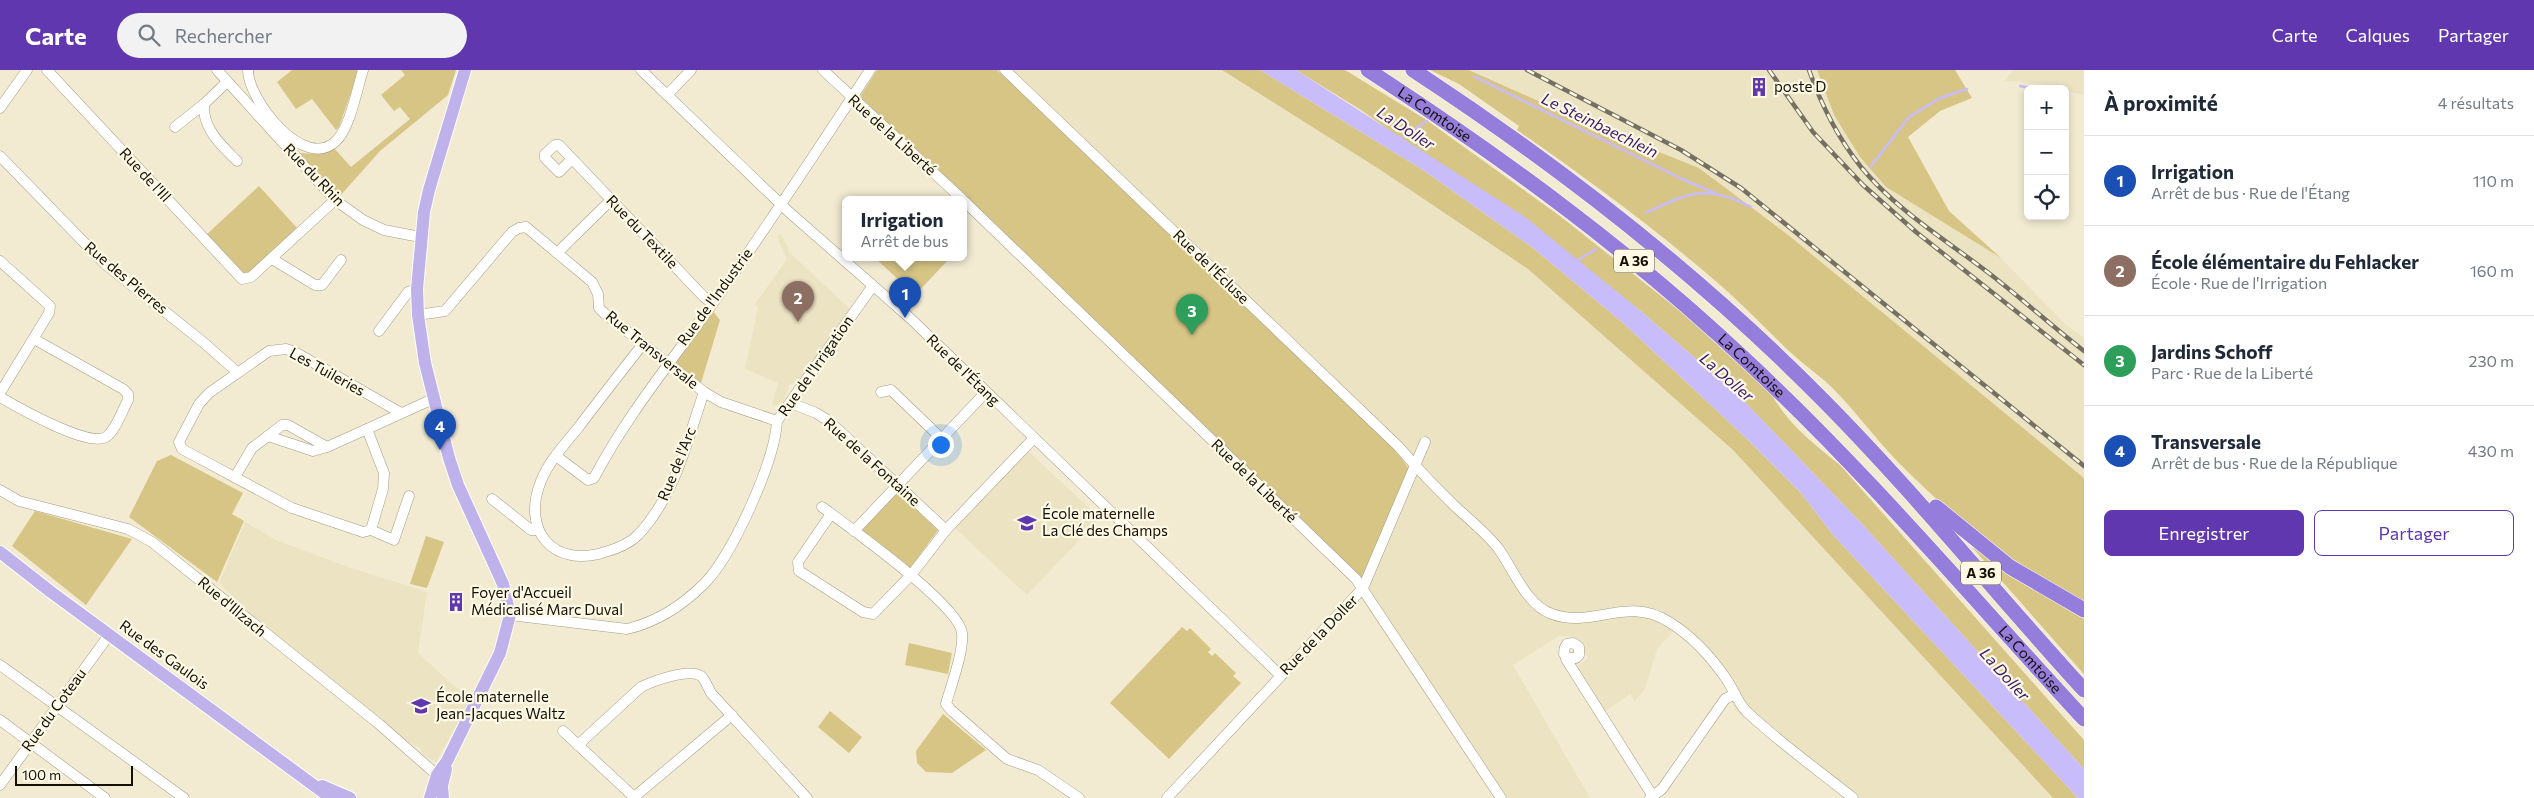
<!DOCTYPE html>
<html lang="fr">
<meta charset="utf-8">
<style>
:root{--surface:#fff;--page:#f2f2f3;--text:#1f2937;--muted:#747a83;--line:#e0e1e3;--accent:#6037af}
body{margin:0;font-family:Commissioner,sans-serif;background:var(--page);color:var(--text)}
.controls{position:absolute;right:15px;top:15px;display:grid;overflow:hidden;border-radius:8px;box-shadow:0 2px 8px #0003}
.controls button{width:45px;height:45px;display:grid;place-items:center;padding:0;border:0;border-bottom:1px solid var(--line);background:var(--surface);color:var(--text);font:25px sans-serif}
.scale{position:absolute;left:15px;bottom:12px;width:118px;box-sizing:border-box;padding-left:5px;border:2px solid #131008;border-top:0;font-size:14px;line-height:18px;white-space:nowrap;color:#131008;-webkit-text-stroke:4px #fef9e4;paint-order:stroke}
.you{position:absolute;left:940px;top:374px;width:18px;height:18px;margin:-12px;border:4px solid #fff;border-radius:50%;background:#1a73e8;box-shadow:0 0 0 8px #1a73e833}
.badge{display:grid;place-items:center;width:32px;height:32px;border-radius:50%;background:var(--accent);color:#fff;font-size:16px;font-weight:700}
.pin{position:absolute;translate:-50% -41px;filter:drop-shadow(0 1px 2px #0008)}
.pin::after{content:'';position:absolute;top:26px;width:18px;height:15px;background:inherit;clip-path:polygon(0 0,100% 0,50% 100%)}
.popup{position:absolute;left:842px;top:126px;width:125px;height:65px;box-sizing:border-box;display:grid;place-content:center;border-radius:8px;background:var(--surface);filter:drop-shadow(0 1px 4px #0005);font-size:16px;white-space:nowrap;color:var(--muted)}
.popup b{font-size:19px;color:var(--text)}
.popup::after{content:'';position:absolute;left:50%;top:100%;margin-left:-10px;border:10px solid transparent;border-top-color:var(--surface)}
.list{margin:0;padding:0;list-style:none}
h2{display:flex;justify-content:space-between;align-items:center;height:65px;margin:0;padding:0 20px;font-size:21px}
h2 small{font-size:16px;font-weight:400;color:var(--muted)}
.list li{display:grid;grid-template-columns:32px 1fr auto;gap:15px;align-items:center;box-sizing:border-box;height:90px;padding:0 20px;border-top:1px solid var(--line)}
.list b{display:block;font-size:19px;white-space:nowrap}
.list p{margin:0;font-size:16px;white-space:nowrap;color:var(--muted)}
.list em{font-size:16px;font-style:normal;color:var(--muted)}
.actions{display:flex;gap:10px;padding:15px 20px}
.actions a{flex:1;padding:11px 0;border:1px solid var(--accent);border-radius:8px;text-align:center;font-size:18px;color:var(--accent)}
.actions .main{background:var(--accent);color:#fff}
.icon{flex:none;width:28px;height:28px;fill:none;stroke:currentColor;stroke-width:2;stroke-linecap:round;stroke-linejoin:round}
.map{position:relative;flex:none;width:2084px;height:728px;overflow:hidden}
header{display:flex;align-items:center;gap:30px;box-sizing:border-box;height:70px;padding:0 25px;background:var(--accent);color:#fff}
header strong{font-size:24px}
nav{display:flex;gap:28px;margin-inline-start:auto;font-size:18px}
.search{width:350px;height:45px;background:var(--page);display:flex;align-items:center;gap:12px;box-sizing:border-box;padding:0 18px;border-radius:28px;color:var(--muted);font-size:19px}
main{display:flex}
aside{flex:1;background:var(--surface)}
.map>svg:first-child{display:block}
.built{fill:#ebe3c2}
.green{fill:#d7c586}
.water{fill:#c9bcfa}
.lines{fill:none;stroke-linecap:round;stroke-linejoin:round}
.stream{stroke:#c9bcfa;stroke-width:2.5}
.minor-casing{stroke:#a39c85;stroke-width:11}
.major-casing{stroke:#fff;stroke-width:14}
.highway-casing{stroke:#fff;stroke-width:16}
.minor{stroke:#fff;stroke-width:10}
.major{stroke:#bfb1ea;stroke-width:12}
.highway{stroke:#957ddc;stroke-width:15}
.rail-casing{stroke:#757061;stroke-width:4.5}
.rail{stroke:#fef9e4;stroke-width:2.5;stroke-dasharray:8;stroke-linecap:butt}
.labels{text-anchor:middle;stroke-width:4.5;stroke-linejoin:round;paint-order:stroke}
.shield{fill:#fef9e4;stroke:#5a564a;stroke-width:1}
.shield-label{font-size:14px;font-weight:bold;fill:#131008}
.poi-label{font-size:15px;fill:#131008;stroke:#fef9e4;text-anchor:start}
.street-label{font-size:15px;fill:#131008;stroke:#fef9e4}
.water-label{font-size:16px;font-style:italic;fill:#38186f;stroke:#fef9e4}
</style>
<header>
<strong>Carte</strong>
<div class="search"><svg class="icon" aria-label="search" viewBox="0 0 24 24"><circle cx="10" cy="10" r="6"/><path d="M15 15l6 6"/></svg>Rechercher</div>
<nav><a>Carte</a><a>Calques</a><a>Partager</a></nav>
</header>
<main>
<div class="map">
<svg width="2084" height="728" viewBox="0 0 2084 728">
<rect width="100%" height="100%" fill="#f2ebd2"/>
<g class="built">
<path d="M 997,0 L 1222,0 L 1379,99 L 1528,199 L 1733,380 L 2053,728 L 1843,728 L 1736,641 L 1725,615 L 1689,572 L 1673,561 L 1657,579 L 1645,619 L 1635,631 L 1630,624 L 1604,642 L 1577,597 L 1588,588 L 1573,566 L 1559,566 L 1513,595 L 1590,728 L 1494,728 L 1356,521 L 1409,399 Z"/>
<path d="M 1470,0 L 1817,0 L 1834,45 L 1860,87 L 1886,117 L 2001,188 L 2064,253 L 2084,268 L 2084,408 L 1787,164 L 1699,98 L 1599,58 Z"/>
<path d="M 2013,0 L 2084,0 L 2084,25 L 2065,21 L 2065,19 L 2035,13 L 2005,11 Z"/>
<path d="M 781,163 L 790,183 L 850,239 L 803,306 L 789,315 L 784,331 L 777,336 L 772,335 L 778,313 L 745,299 L 758,237 L 755,234 L 787,189 L 777,167 Z"/>
<path d="M 1028,381 L 1100,448 L 1027,525 L 955,458 Z"/>
<path d="M 245,452 L 276,470 L 348,497 L 427,522 L 418,583 L 470,630 L 436,692 L 420,683 L 422,679 L 405,670 L 270,562 L 219,513 Z"/>
</g>
<g class="green">
<path d="M 292,0 L 359,0 L 339,57 L 336,60 L 312,29 L 296,39 L 277,12 Z"/>
<path d="M 401,0 L 456,0 L 448,25 L 380,81 L 340,126 L 299,83 L 316,84 L 334,78 L 351,97 L 410,49 L 400,37 L 394,41 L 381,25 L 405,5 Z"/>
<path d="M 877,0 L 997,0 L 1394,378 L 1409,399 L 1361,510 L 859,28 Z"/>
<path d="M 1222,0 L 1260,0 L 1423,100 L 1533,178 L 1623,253 L 1747,369 L 1801,423 L 1833,465 L 2078,728 L 2053,728 L 1733,380 L 1528,199 L 1379,99 Z"/>
<path d="M 1296,0 L 1345,0 L 1425,49 L 1560,146 L 1685,245 L 1772,325 C 1787,353 1815,375 1840,395 L 2084,670 L 2084,699 L 1862,454 L 1738,325 L 1637,238 L 1361,40 Z"/>
<path d="M 1430,0 L 1469,0 L 1599,58 L 1699,98 L 1787,164 L 2084,408 L 2084,533 C 2013,495 1955,450 1898,392 C 1873,366 1852,336 1825,311 C 1813,301 1801,292 1790,282 C 1769,262 1749,241 1727,221 C 1661,163 1589,110 1517,60 L 1519,56 L 1459,14 Z"/>
<path d="M 1817,0 L 1955,0 L 1972,28 L 1940,41 L 1908,67 L 1949,141 L 2001,188 L 1886,117 L 1860,87 L 1834,45 Z"/>
<path d="M 259,116 L 298,159 L 247,204 L 243,203 L 207,164 Z"/>
<path d="M 874,187 L 951,187 L 915,225 Z"/>
<path d="M 712,240 L 720,250 L 701,313 L 675,293 Z"/>
<path d="M 171,385 L 243,423 L 232,444 L 244,451 L 217,512 L 129,447 L 157,391 Z"/>
<path d="M 894,424 L 900,425 L 938,460 L 910,498 L 862,460 Z"/>
<path d="M 35,441 L 132,469 L 86,535 L 12,476 Z"/>
<path d="M 426,466 L 444,472 L 427,518 L 410,514 Z"/>
<path d="M 1972,477 L 2084,549 L 2084,605 L 2082,602 Z"/>
<path d="M 1182,557 L 1187,561 L 1190,558 L 1211,579 L 1208,582 L 1212,586 L 1215,583 L 1236,603 L 1233,606 L 1241,613 L 1169,689 L 1110,633 Z"/>
<path d="M 909,573 L 952,583 L 948,604 L 905,595 Z"/>
<path d="M 830,641 L 862,667 L 849,683 L 818,657 Z"/>
<path d="M 943,644 L 986,680 L 952,703 L 926,702 L 917,693 L 916,681 Z"/>
</g>
<path class="water" d="M 1260,0 L 1296,0 L 1525,147 L 1637,238 L 1738,325 L 1862,454 L 2084,699 L 2084,728 L 2078,728 L 1833,465 L 1801,423 L 1747,369 L 1623,253 L 1533,178 L 1423,100 Z"/>
<g class="lines">
<g class="stream">
<path d="M 1475,7 L 1682,109 L 1715,123"/>
<path d="M 2020,16 L 2036,19"/>
<path d="M 1401,68 L 1427,51"/>
<path d="M 1871,96 L 1909,47 L 1940,28 L 1967,19"/>
<path d="M 1646,143 C 1689,122 1707,114 1751,137"/>
<path d="M 1576,191 L 1596,179"/>
</g>
<g class="minor-casing">
<g id="minor">
<path d="M 47,0 L 242,209 L 251,207 L 335,130"/>
<path d="M 217,0 L 335,130 L 363,150 L 384,160 L 420,167"/>
<path d="M 248,0 C 248,30 304,102 336,71 C 350,58 357,19 363,0"/>
<path d="M 641,0 L 789,142 L 910,248 L 1280,605"/>
<path d="M 823,0 L 962,129"/>
<path d="M 1005,0 L 1398,376 C 1417,398 1437,419 1458,439 C 1471,451 1487,464 1498,478 C 1514,500 1526,535 1552,544 C 1593,559 1627,525 1669,552 C 1692,566 1712,588 1727,610 C 1734,621 1738,633 1747,642 C 1780,673 1818,700 1853,728"/>
<path d="M 227,12 L 204,34 C 202,58 221,75 237,91"/>
<path d="M 667,25 L 691,0"/>
<path d="M 0,38 L 27,0"/>
<path d="M 175,57 L 204,34"/>
<path d="M 0,86 L 105,194 L 203,272 L 237,302"/>
<path d="M 572,89 L 559,102 L 545,88 L 545,84 L 555,75 L 559,75 L 704,227 L 712,233"/>
<path d="M 964,131 L 1356,509 L 1501,728"/>
<path d="M 557,183 L 611,130"/>
<path d="M 272,189 L 315,215 L 322,215 L 341,190"/>
<path d="M 0,191 L 50,236 L 49,243 L 0,323"/>
<path d="M 418,245 L 445,241 L 512,162 L 519,158 L 526,157 L 592,212 L 598,224 L 599,238 L 605,244 L 704,322 L 721,332 L 777,351"/>
<path d="M 379,261 L 408,222 L 417,219"/>
<path d="M 643,274 C 621,302 599,330 578,358 C 565,374 549,391 541,411 C 521,460 553,499 605,482 C 616,479 629,474 638,465 C 675,426 687,371 704,322"/>
<path d="M 881,322 L 891,320 L 942,369"/>
<path d="M 0,327 C 17,337 89,378 106,367 C 116,360 122,341 128,330 L 128,324 L 123,319 L 34,269"/>
<path d="M 791,333 L 816,343 L 829,351 L 946,460"/>
<path d="M 401,343 L 295,282 L 286,279 L 269,281 L 209,323 L 199,334 L 179,372 L 182,379 L 292,438 L 363,462 L 371,460 L 383,419 L 384,403 L 367,359 L 433,329"/>
<path d="M 282,355 L 288,355 L 327,377 L 313,381 L 268,366 Z"/>
<path d="M 327,377 L 367,359"/>
<path d="M 556,386 L 588,410 L 594,408 C 627,345 672,291 713,233 C 767,157 819,78 870,0"/>
<path d="M 235,407 L 252,378 L 268,366"/>
<path d="M 0,420 L 19,431 L 128,459 L 152,472 L 379,654 L 437,705"/>
<path d="M 492,429 L 531,460 L 538,460"/>
<path d="M 822,437 C 849,457 959,535 962,563 C 964,582 951,615 946,634 L 951,640 L 1007,689 L 1038,700 L 1079,728"/>
<path d="M 831,444 L 798,492 L 799,501 L 863,542 L 873,544 L 912,504 L 946,460 L 1034,368"/>
<path d="M 371,460 L 394,470 L 409,426"/>
<path d="M 854,461 L 986,322"/>
<path d="M 510,545 L 627,559 C 657,552 683,535 705,513 C 733,484 775,391 777,351 L 872,217"/>
<path d="M 1564,584 L 1568,588 L 1576,588 L 1579,585 L 1579,577 L 1573,573 L 1567,574 C 1563,579 1564,583 1566,589 L 1654,728"/>
<path d="M 0,595 L 184,728"/>
<path d="M 0,650 L 105,728"/>
<path d="M 563,661 L 634,727"/>
<path d="M 578,675 L 641,617 C 653,611 689,598 701,606 C 705,609 708,618 711,623 L 807,728"/>
<path d="M 0,715 L 109,565"/>
<path d="M 633,728 L 732,645"/>
<path d="M 1167,728 L 1363,518 L 1425,372"/>
<path d="M 1650,728 L 1662,719 L 1725,629 L 1735,624"/>
</g>
</g>
<g class="major-casing">
<g id="major">
<path d="M 0,482 L 51,522 L 331,728"/>
<path d="M 322,716 L 350,728"/>
<path d="M 430,728 L 437,705 L 447,691 L 500,583 L 510,545 L 503,514 L 458,415 L 449,388 L 425,293 L 418,245 L 417,219 L 424,142 L 429,120 L 465,0"/>
<path d="M 443,728 L 442,716 L 446,699"/>
</g>
</g>
<g class="highway-casing">
<g id="highway">
<path id="s1" d="M 1368,0 C 1503,88 1633,183 1750,294 C 1869,405 1974,530 2084,649"/>
<path d="M 1413,0 C 1561,97 1701,206 1825,332 C 1916,424 1997,525 2084,620"/>
<path d="M 1936,437 L 2010,497 L 2084,540"/>
</g>
</g>
<use href="#minor" class="minor"/>
<use href="#major" class="major"/>
<use href="#highway" class="highway"/>
<g class="rail-casing">
<g id="rail">
<path d="M 1527,0 L 1681,80 L 1741,118 L 2084,396"/>
<path d="M 1769,0 L 1813,62 L 1863,115 L 1916,162 L 2084,295"/>
<path d="M 1809,0 C 1821,34 1838,68 1861,97 C 1896,140 1946,170 1990,204 C 2022,229 2052,256 2084,281"/>
</g>
</g>
<use href="#rail" class="rail"/>
</g>
<defs>
<g id="building-bare" transform="scale(1.5)"><path d="M-4-6H4V6H1V3H-1V6H-4ZM-2.5-4.3h1.7v1.8h-1.7ZM.8-4.3h1.7v1.8H.8ZM-2.5-1h1.7V.8h-1.7ZM.8-1h1.7V.8H.8Z" fill="#6037af" stroke="#fef9e4" stroke-width="2.5" paint-order="stroke"/></g>
<g id="school-bare" transform="scale(1.5)"><path d="M0-5L7-2L0 1L-7-2ZM-4 1L0 2.5L4 1V4Q0 6-4 4Z" fill="#6037af" stroke="#fef9e4" stroke-width="2.5" paint-order="stroke"/></g>
</defs>
<g fill-rule="evenodd">
<use href="#building-bare" x="1759" y="17"/>
<use href="#school-bare" x="1027" y="453"/>
<use href="#building-bare" x="456" y="532"/>
<use href="#school-bare" x="421" y="636"/>
</g>
<g class="labels">
<g class="shield">
<rect x="1614" y="179.5" width="40" height="23" rx="4"/>
<rect x="1961" y="491.5" width="40" height="23" rx="4"/>
</g>
<g class="shield-label">
<text x="1634" y="196">A 36</text>
<text x="1981" y="508">A 36</text>
</g>
<g class="poi-label">
<text x="1774" y="22">poste D</text>
<text x="1042" y="449">École maternelle<tspan x="1042" dy="17">La Clé des Champs</tspan></text>
<text x="471" y="528">Foyer d'Accueil<tspan x="471" dy="17">Médicalisé Marc Duval</tspan></text>
<text x="436" y="632">École maternelle<tspan x="436" dy="17">Jean-Jacques Waltz</tspan></text>
</g>
<g class="street-label">
<text dy="5" stroke="none"><textPath href="#s1" startOffset="80">La Comtoise</textPath></text>
<text transform="translate(892 65) rotate(42)" y="5">Rue de la Liberté</text>
<text transform="translate(145 105) rotate(47)" y="5">Rue de l'Ill</text>
<text transform="translate(314 105) rotate(46)" y="5">Rue du Rhin</text>
<text transform="translate(642 162) rotate(46)" y="5">Rue du Textile</text>
<text transform="translate(1211 197) rotate(44)" y="5">Rue de l'Écluse</text>
<text transform="translate(126 208) rotate(40)" y="5">Rue des Pierres</text>
<text transform="translate(715 227) rotate(-54)" y="5">Rue de l'Industrie</text>
<text transform="translate(652 280) rotate(39)" y="5">Rue Transversale</text>
<text transform="translate(816 296) rotate(-55)" y="5">Rue de l'Irrigation</text>
<text dy="5" stroke="none"><textPath href="#s1" startOffset="485">La Comtoise</textPath></text>
<text transform="translate(963 300) rotate(44)" y="5">Rue de l'Étang</text>
<text transform="translate(327 302) rotate(29)" y="5">Les Tuileries</text>
<text transform="translate(872 392) rotate(42)" y="5">Rue de la Fontaine</text>
<text transform="translate(677 394) rotate(-68)" y="5">Rue de l'Arc</text>
<text transform="translate(1254 411) rotate(44)" y="5">Rue de la Liberté</text>
<text transform="translate(232 537) rotate(40)" y="5">Rue d'Illzach</text>
<text transform="translate(1319 565) rotate(-46)" y="5">Rue de la Doller</text>
<text transform="translate(164 585) rotate(36)" y="5">Rue des Gaulois</text>
<text dy="5" stroke="none"><textPath href="#s1" startOffset="890">La Comtoise</textPath></text>
<text transform="translate(54 640) rotate(-54)" y="5">Rue du Coteau</text>
</g>
<g class="water-label">
<text transform="translate(1600 55) rotate(26)" y="6">Le Steinbaechlein</text>
<text transform="translate(1406 58) rotate(33)" y="6">La Doller</text>
<text transform="translate(1727 307) rotate(41)" y="6">La Doller</text>
<text transform="translate(2005 604) rotate(48)" y="6">La Doller</text>
</g>
</g>
</svg>
<div class="controls">
<button>+</button>
<button>−</button>
<button><svg class="icon" aria-label="locate" viewBox="0 0 24 24"><circle cx="12" cy="12" r="6"/><path d="M12 2v4M12 18v4M2 12h4M18 12h4"/></svg></button>
</div>
<div class="scale">100 m</div>
<div class="you"></div>
<div class="pin badge" style="left:905px;top:248px;background:#1a4fb4">1</div>
<div class="popup"><b>Irrigation</b>Arrêt de bus</div>
<div class="pin badge" style="left:798px;top:252px;background:#8d6e63">2</div>
<div class="pin badge" style="left:1192px;top:265px;background:#2e9e5b">3</div>
<div class="pin badge" style="left:440px;top:380px;background:#1a4fb4">4</div>
</div>
<aside>
<h2>À proximité<small>4 résultats</small></h2>
<ul class="list">
<li><span class="badge" style="background:#1a4fb4">1</span><div><b>Irrigation</b><p>Arrêt de bus · Rue de l'Étang</p></div><em>110 m</em></li>
<li><span class="badge" style="background:#8d6e63">2</span><div><b>École élémentaire du Fehlacker</b><p>École · Rue de l'Irrigation</p></div><em>160 m</em></li>
<li><span class="badge" style="background:#2e9e5b">3</span><div><b>Jardins Schoff</b><p>Parc · Rue de la Liberté</p></div><em>230 m</em></li>
<li><span class="badge" style="background:#1a4fb4">4</span><div><b>Transversale</b><p>Arrêt de bus · Rue de la République</p></div><em>430 m</em></li>
</ul>
<div class="actions"><a class="main">Enregistrer</a><a>Partager</a></div>
</aside>
</main>
